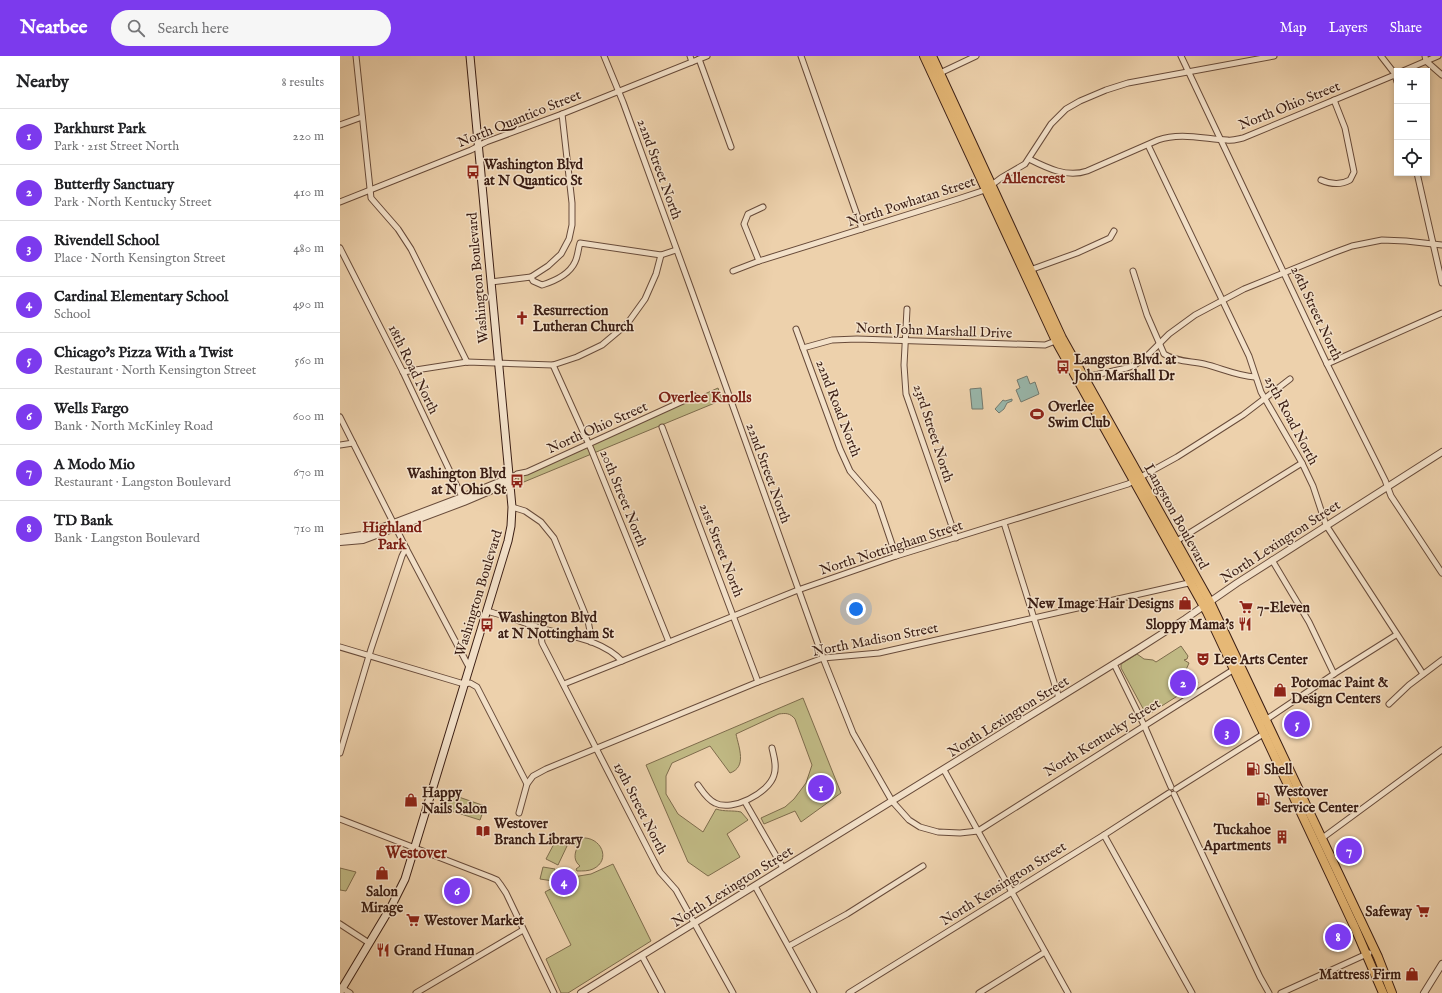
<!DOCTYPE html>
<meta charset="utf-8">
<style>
:root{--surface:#fff;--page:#f6f6f6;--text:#202124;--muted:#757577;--line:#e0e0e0;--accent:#7c3aed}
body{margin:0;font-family:"IM FELL English",serif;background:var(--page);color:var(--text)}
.controls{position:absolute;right:12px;top:12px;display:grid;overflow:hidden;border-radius:0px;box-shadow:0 2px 6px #0003}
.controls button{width:36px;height:36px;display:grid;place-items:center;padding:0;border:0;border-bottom:1px solid var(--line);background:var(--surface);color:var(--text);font:20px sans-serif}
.you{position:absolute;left:516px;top:553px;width:14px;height:14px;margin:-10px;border:3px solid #fff;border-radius:50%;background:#1a73e8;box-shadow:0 0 0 6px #1a73e833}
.badge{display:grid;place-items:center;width:26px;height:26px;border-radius:50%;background:var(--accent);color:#fff;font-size:13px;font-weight:700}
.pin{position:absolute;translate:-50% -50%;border:2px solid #fff;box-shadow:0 1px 4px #0006}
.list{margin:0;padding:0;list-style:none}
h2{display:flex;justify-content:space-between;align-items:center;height:52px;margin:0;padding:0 16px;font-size:17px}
h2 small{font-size:13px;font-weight:400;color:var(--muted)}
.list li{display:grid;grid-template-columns:26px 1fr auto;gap:12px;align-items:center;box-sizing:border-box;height:56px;padding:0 16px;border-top:1px solid var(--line)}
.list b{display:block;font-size:15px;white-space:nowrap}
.list p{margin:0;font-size:13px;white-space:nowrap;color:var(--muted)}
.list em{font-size:13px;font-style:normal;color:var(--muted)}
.icon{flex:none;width:22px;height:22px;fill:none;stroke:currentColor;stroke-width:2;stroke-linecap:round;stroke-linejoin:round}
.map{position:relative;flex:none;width:1102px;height:937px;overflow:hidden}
header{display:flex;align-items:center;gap:24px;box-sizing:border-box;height:56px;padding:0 20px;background:var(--accent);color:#fff}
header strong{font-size:19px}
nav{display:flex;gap:22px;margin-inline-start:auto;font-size:14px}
.search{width:280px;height:36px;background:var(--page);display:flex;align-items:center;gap:10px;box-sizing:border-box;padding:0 14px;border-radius:22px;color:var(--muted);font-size:15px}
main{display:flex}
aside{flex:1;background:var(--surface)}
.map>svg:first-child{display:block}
.green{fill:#c0b984;stroke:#7e6c4c}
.water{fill:#99b7ab;stroke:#737a6f}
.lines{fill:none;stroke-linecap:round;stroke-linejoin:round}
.minor-casing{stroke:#684b3a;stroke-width:7}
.tertiary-casing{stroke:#684b3a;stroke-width:8}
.secondary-casing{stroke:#3b1e14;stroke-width:9}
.primary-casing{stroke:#3b1e14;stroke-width:10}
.minor{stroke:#f3e1c9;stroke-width:5}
.tertiary{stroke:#f3e1c9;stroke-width:6}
.secondary{stroke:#f3e1c9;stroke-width:7}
.primary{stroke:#e6b876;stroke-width:8}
.labels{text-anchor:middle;stroke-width:3;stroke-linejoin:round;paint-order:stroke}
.street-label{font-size:14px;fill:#3b1e14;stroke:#f3e1c9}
.poi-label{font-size:14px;font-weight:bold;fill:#3b1e14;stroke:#f3e1c9;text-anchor:start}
.neighbourhood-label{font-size:15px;font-weight:bold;fill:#7a1f14;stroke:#f3e1c9}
.quarter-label{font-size:16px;font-weight:bold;fill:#7a1f14;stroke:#f3e1c9}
</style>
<header>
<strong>Nearbee</strong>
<div class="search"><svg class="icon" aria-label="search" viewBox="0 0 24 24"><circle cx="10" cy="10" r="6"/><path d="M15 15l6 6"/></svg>Search here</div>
<nav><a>Map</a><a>Layers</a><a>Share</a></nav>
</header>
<main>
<aside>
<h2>Nearby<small>8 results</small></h2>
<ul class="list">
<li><span class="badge">1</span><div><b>Parkhurst Park</b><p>Park · 21st Street North</p></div><em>220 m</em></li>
<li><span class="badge">2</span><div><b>Butterfly Sanctuary</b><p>Park · North Kentucky Street</p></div><em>410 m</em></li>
<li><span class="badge">3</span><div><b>Rivendell School</b><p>Place · North Kensington Street</p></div><em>480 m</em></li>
<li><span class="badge">4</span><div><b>Cardinal Elementary School</b><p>School</p></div><em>490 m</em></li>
<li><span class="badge">5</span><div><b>Chicago's Pizza With a Twist</b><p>Restaurant · North Kensington Street</p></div><em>560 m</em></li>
<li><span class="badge">6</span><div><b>Wells Fargo</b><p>Bank · North McKinley Road</p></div><em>600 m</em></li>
<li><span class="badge">7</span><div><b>A Modo Mio</b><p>Restaurant · Langston Boulevard</p></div><em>670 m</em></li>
<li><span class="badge">8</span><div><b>TD Bank</b><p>Bank · Langston Boulevard</p></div><em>710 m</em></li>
</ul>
</aside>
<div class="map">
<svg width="1102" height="937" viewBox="0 0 1102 937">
<rect width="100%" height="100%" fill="#edd1ac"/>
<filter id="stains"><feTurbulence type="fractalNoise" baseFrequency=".005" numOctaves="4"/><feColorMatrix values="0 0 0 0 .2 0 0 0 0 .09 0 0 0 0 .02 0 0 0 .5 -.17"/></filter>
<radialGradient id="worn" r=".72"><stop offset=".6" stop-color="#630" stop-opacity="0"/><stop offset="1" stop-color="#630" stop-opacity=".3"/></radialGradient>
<g class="green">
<path d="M 378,332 L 382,344 L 179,428 L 178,422 Z"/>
<path d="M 841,590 L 848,600 L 847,603 L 844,604 L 849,607 L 845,616 L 850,614 L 858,627 L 809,658 L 806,658 L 781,612 L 781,608 L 797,598 L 804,603 L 813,604 L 816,606 Z"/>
<path d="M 463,642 L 501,737 L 461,766 L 455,755 L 424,768 L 421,762 L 445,751 L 454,743 L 466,727 L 472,709 L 455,663 C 450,657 446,657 439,658 L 396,678 C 399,692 407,711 390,717 L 370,690 L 332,707 L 326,720 L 326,738 L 338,758 L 363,776 L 376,753 C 385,756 392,754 401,756 L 408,764 L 387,778 L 400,801 L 368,820 L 348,806 L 306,709 Z"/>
<path d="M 104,736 L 145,750 L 140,764 L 105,753 L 103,758 L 98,756 Z"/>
<path d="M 241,782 C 261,780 272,804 253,813 C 249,815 243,815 237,815 L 236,813 L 240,810 C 234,805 234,799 237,792 L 232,786 Z"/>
<path d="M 216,784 L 227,790 L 218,809 L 206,803 Z"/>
<path d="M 273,808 L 311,885 L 228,937 L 221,937 L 206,903 L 231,889 L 205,836 L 233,821 L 251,818 Z"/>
<path d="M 203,811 L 215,813 L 213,825 L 200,823 Z"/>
<path d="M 0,812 L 16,816 L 6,835 L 0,834 Z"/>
</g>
<g class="water">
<path d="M 687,320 L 690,328 L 695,326 L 699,338 L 681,346 L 676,334 L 680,332 L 677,324 Z"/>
<path d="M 641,332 L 643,353 L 632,353 L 630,333 Z"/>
<path d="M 672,343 L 672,345 L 667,347 L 664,353 L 659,357 L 655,353 L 663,344 L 665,345 Z"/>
</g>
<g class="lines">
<g class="minor-casing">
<g id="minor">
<path d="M 16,0 L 31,142 L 58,173 L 71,193 L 127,306"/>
<path d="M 264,0 L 283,46 L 351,233 L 483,602 L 513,677 L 552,745 L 569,764 L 580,771 L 598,776 L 620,777 L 638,775 L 896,612"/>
<path d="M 350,0 L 352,6"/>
<path d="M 461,0 L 522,173"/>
<path d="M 841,0 L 987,308 L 1045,424 L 1051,440 L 1102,517"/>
<path d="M 1041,0 L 1055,18 L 1057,26"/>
<path d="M 1085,0 L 1086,5 L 1102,19"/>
<path d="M 359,3 L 391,91"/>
<path d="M 1063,15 L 1098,0"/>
<path d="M 598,18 L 636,0"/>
<path d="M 0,69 L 22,61"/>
<path d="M 808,89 L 909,300 L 921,336 L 962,407 L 973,430 L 986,469 L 1083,618"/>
<path d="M 689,103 C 707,112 727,122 747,115 L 818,84 C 840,76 865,83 887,84 C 892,85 898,83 903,82 L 1057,18"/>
<path d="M 1077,117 L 1102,227"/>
<path d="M 981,124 C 990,128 1001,129 1010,124 L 1014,116 L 1005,72 L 994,44"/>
<path d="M 0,146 L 131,94 L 146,86 L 222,58 L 367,0"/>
<path d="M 0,192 L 63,316 L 123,443"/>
<path d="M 419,205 L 404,168 L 408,158 L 423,151"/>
<path d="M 690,214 L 737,197 L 770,182 L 774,175"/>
<path d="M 393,215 L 419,205 L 618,143 L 645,134 L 661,122 L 685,108 L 711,68 L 726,53 L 740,45 L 766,34 L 788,27 L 934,0"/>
<path d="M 793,215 L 807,259 L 824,298 C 836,306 851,305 864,308 C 881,312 897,320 915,321"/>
<path d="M 191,221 L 208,210 L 221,198 L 229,183 L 232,169 L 232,147 L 222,58"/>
<path d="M 151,226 L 191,221 L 193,225 L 202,229 C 215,225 229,219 235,206 C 238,200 238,193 240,187 L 321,199 L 336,194"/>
<path d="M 567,253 L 564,309 L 566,338 L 616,482"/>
<path d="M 456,273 L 500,393 L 510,415 L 538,447 L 556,500"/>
<path d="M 463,292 L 492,284 L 517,283 L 705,289 L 718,284"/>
<path d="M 987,308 L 1102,257"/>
<path d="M 213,309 L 251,393 L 329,586"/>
<path d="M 63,316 L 127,306 L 213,309 L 237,301 L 262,289 L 287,268 L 305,243 L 316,218 L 321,199"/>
<path d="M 741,322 L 787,312 L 795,309 L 807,300 L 829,278 L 855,259 L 904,233 L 993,197 L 1012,190 L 1042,184 L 1066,185 L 1102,189"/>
<path d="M 0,361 L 66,492 L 129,611"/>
<path d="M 322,371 L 418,626"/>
<path d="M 0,389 L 13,387"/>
<path d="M 170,423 L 177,418 L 187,416 L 354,340"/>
<path d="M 172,451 L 185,455 L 201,466 L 214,482 L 248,565 L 250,575 L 251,586"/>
<path d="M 664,467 L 719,642"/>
<path d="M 835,486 L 962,407"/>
<path d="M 932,504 L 969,566 L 994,618"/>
<path d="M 147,555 C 165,560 182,566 200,572 C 228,580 261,583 282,605 L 458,534 L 556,500 L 788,428 L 837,401 L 867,382 L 903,359 L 950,323"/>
<path d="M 200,572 L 202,587 L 314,805 L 320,816 L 336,834 L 393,937"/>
<path d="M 0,591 L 114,625 L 124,628 L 130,627 L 137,631 L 187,728 L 179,757"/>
<path d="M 774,608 L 804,669 L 831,731"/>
<path d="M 224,628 L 282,605"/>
<path d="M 1049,648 L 1069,629 L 1102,604"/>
<path d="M 924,665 L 994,618 L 1056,579"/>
<path d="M 0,697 L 31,593 L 62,500 L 66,492"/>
<path d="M 604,714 L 728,937"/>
<path d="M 187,728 L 193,720 L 206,713 L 418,626 L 483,602 L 539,597 L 853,526"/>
<path d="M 358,729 C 363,736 367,743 375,747 C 392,756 429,737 434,719 C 437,710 434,701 432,692"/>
<path d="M 836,733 L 925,677"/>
<path d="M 834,738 L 920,921 L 929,937"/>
<path d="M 405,746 L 443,812"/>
<path d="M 0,763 L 150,821 L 157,824 L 160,828 L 166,837 L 214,937"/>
<path d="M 764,779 L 852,937"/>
<path d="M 981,783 L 1102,694"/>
<path d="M 415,830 L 474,937"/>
<path d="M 0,868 L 29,887"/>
<path d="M 449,890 L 507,858 L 583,810"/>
<path d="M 302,900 L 322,937"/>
<path d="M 0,931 L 10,937"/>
<path d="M 76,937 L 183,874"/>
<path d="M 509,937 L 764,779 L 829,737"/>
<path d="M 639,937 L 705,896"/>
<path d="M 941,937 L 1029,897"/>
</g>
</g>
<g class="tertiary-casing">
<g id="tertiary">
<path d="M 0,482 L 22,479 L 122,441 L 164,424 L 170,423"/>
<path d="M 0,486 L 23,484 L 124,446 L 164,429 L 170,423"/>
<path d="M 241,937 L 798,593 L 845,563 L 897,527 L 1102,396"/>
<path d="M 1084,937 L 1102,908"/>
</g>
</g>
<g class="secondary-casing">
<path id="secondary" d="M 0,936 L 52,849 L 65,823 L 168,485 L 171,470 L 172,451 L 130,0"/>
</g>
<g class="primary-casing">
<g id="primary">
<path d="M 584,0 L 716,285 L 867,556 L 1015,872 L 1043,937"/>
<path d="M 592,0 L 722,282 L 870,546 L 1038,901 L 1052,937"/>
</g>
</g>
<use href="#minor" class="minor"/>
<use href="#tertiary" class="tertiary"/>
<use href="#secondary" class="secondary"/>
<use href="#primary" class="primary"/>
</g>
<defs>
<g id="bus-bare" transform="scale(1.08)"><path d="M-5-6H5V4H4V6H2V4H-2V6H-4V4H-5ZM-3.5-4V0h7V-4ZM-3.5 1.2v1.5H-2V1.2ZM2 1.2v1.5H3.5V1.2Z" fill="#8f2418" stroke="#f3e1c9" stroke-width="2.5" paint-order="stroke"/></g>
<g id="church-bare" transform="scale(1.08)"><path d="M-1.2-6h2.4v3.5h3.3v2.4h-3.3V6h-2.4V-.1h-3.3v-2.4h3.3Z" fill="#8f2418" stroke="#f3e1c9" stroke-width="2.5" paint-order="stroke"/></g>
<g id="stadium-bare" transform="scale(1.08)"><path d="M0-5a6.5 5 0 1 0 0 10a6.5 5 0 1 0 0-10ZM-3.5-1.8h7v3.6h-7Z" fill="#8f2418" stroke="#f3e1c9" stroke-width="2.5" paint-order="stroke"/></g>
<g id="shop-bare" transform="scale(1.08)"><path d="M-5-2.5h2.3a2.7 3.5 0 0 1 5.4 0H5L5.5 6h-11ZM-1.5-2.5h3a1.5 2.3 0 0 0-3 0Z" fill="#8f2418" stroke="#f3e1c9" stroke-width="2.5" paint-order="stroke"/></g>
<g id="supermarket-bare" transform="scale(1.08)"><path d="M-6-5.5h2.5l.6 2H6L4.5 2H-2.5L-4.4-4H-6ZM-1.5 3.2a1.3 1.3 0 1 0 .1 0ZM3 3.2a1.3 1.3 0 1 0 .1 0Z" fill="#8f2418" stroke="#f3e1c9" stroke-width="2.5" paint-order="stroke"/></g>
<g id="restaurant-bare" transform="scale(1.08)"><path d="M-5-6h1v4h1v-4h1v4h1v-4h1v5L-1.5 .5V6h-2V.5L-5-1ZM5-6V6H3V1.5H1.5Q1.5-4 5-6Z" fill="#8f2418" stroke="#f3e1c9" stroke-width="2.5" paint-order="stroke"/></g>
<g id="theatre-bare" transform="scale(1.08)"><path d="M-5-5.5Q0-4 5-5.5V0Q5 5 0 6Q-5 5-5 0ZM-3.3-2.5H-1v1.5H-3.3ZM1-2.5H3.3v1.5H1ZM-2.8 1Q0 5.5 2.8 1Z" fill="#8f2418" stroke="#f3e1c9" stroke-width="2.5" paint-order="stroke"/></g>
<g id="fuel-bare" transform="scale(1.08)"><path d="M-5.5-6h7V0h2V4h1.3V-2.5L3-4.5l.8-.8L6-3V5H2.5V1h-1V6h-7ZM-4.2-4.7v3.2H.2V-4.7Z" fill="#8f2418" stroke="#f3e1c9" stroke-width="2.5" paint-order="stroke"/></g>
<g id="library-bare" transform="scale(1.08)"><path d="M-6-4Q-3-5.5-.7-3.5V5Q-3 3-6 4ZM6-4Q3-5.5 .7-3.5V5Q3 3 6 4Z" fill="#8f2418" stroke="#f3e1c9" stroke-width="2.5" paint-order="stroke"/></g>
<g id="building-bare" transform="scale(1.08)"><path d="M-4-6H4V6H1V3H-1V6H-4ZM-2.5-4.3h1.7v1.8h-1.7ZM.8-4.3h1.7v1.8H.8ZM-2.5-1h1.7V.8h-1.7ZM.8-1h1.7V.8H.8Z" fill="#8f2418" stroke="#f3e1c9" stroke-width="2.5" paint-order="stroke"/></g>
</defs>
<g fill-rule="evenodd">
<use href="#bus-bare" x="133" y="116"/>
<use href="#church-bare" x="182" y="262"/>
<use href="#bus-bare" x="723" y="311"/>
<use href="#stadium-bare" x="697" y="358"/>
<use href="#bus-bare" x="177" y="425"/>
<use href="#shop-bare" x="845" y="547"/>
<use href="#supermarket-bare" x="906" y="551"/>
<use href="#restaurant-bare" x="905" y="568"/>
<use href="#bus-bare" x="147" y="569"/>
<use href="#theatre-bare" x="863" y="603"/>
<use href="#shop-bare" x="940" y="634"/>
<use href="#fuel-bare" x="913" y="713"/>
<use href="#fuel-bare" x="923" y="743"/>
<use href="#shop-bare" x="71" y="744"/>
<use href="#library-bare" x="143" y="775"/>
<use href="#building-bare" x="942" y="781"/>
<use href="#shop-bare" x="42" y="817"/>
<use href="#supermarket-bare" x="1083" y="855"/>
<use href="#supermarket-bare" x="73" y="864"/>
<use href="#restaurant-bare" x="43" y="894"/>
<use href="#shop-bare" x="1072" y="918"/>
</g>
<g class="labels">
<g class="street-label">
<text transform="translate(949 49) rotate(-22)" y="5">North Ohio Street</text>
<text transform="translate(179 62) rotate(-22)" y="5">North Quantico Street</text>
<text transform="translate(320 113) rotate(70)" y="5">22nd Street North</text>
<text transform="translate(571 145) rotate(-18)" y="5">North Powhatan Street</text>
<text transform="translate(137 222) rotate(-95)" y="5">Washington Boulevard</text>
<text transform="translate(977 257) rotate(65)" y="5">26th Street North</text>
<text transform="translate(594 274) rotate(2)" y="5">North John Marshall Drive</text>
<text transform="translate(74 313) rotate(64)" y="5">18th Road North</text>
<text transform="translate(499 352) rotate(69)" y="5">22nd Road North</text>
<text transform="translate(952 364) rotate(62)" y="5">25th Road North</text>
<text transform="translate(257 371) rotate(-24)" y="5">North Ohio Street</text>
<text transform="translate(594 377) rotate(72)" y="5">23rd Street North</text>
<text transform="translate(429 417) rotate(70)" y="5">22nd Street North</text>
<text transform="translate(284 442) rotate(68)" y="5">20th Street North</text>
<text transform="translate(837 460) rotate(61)" y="5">Langston Boulevard</text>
<text transform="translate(940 485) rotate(-33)" y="5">North Lexington Street</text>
<text transform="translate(551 491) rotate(-18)" y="5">North Nottingham Street</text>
<text transform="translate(382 494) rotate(69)" y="5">21st Street North</text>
<text transform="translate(138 537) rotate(-73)" y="5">Washington Boulevard</text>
<text transform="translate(535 583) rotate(-11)" y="5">North Madison Street</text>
<text transform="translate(668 660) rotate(-32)" y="5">North Lexington Street</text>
<text transform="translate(762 681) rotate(-32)" y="5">North Kentucky Street</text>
<text transform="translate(301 752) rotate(63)" y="5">19th Street North</text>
<text transform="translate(663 827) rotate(-32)" y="5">North Kensington Street</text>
<text transform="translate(392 830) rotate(-32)" y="5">North Lexington Street</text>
</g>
<g class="poi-label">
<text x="144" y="113">Washington Blvd<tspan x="144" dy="16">at N Quantico St</tspan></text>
<text x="193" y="259">Resurrection<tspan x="193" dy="16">Lutheran Church</tspan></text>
<text x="734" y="308">Langston Blvd. at<tspan x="734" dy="16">John Marshall Dr</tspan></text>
<text x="708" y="355">Overlee<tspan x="708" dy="16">Swim Club</tspan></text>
<text x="166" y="422" text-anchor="end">Washington Blvd<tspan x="166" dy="16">at N Ohio St</tspan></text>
<text x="834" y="552" text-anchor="end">New Image Hair Designs</text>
<text x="917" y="556">7-Eleven</text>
<text x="158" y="566">Washington Blvd<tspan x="158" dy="16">at N Nottingham St</tspan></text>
<text x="894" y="573" text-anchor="end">Sloppy Mama's</text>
<text x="874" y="608">Lee Arts Center</text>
<text x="951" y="631">Potomac Paint &amp;<tspan x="951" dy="16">Design Centers</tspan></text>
<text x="924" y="718">Shell</text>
<text x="934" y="740">Westover<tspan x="934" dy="16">Service Center</tspan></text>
<text x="82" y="741">Happy<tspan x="82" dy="16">Nails Salon</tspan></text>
<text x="154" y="772">Westover<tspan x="154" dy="16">Branch Library</tspan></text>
<text x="931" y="778" text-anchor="end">Tuckahoe<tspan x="931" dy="16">Apartments</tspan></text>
<text x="42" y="840" text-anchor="middle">Salon<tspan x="42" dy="16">Mirage</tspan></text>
<text x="1072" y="860" text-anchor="end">Safeway</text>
<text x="84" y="869">Westover Market</text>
<text x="54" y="899">Grand Hunan</text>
<text x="1061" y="923" text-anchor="end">Mattress Firm</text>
</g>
<g class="neighbourhood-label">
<text x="694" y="127">Allencrest</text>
<text x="365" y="346">Overlee Knolls</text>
<text x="52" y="476">Highland<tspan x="52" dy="17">Park</tspan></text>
</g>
<g class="quarter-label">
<text x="76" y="802">Westover</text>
</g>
</g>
<rect width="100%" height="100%" filter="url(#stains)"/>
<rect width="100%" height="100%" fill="url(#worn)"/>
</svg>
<div class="controls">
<button>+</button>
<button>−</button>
<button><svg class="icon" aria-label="locate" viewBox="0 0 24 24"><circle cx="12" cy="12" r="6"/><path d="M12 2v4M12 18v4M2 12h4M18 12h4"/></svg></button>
</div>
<div class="you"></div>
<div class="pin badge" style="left:481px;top:732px">1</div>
<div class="pin badge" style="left:843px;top:627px">2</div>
<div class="pin badge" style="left:887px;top:676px">3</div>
<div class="pin badge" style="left:224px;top:826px">4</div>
<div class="pin badge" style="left:957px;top:668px">5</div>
<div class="pin badge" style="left:117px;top:835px">6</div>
<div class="pin badge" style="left:1009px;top:795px">7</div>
<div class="pin badge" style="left:998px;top:881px">8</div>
</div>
</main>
